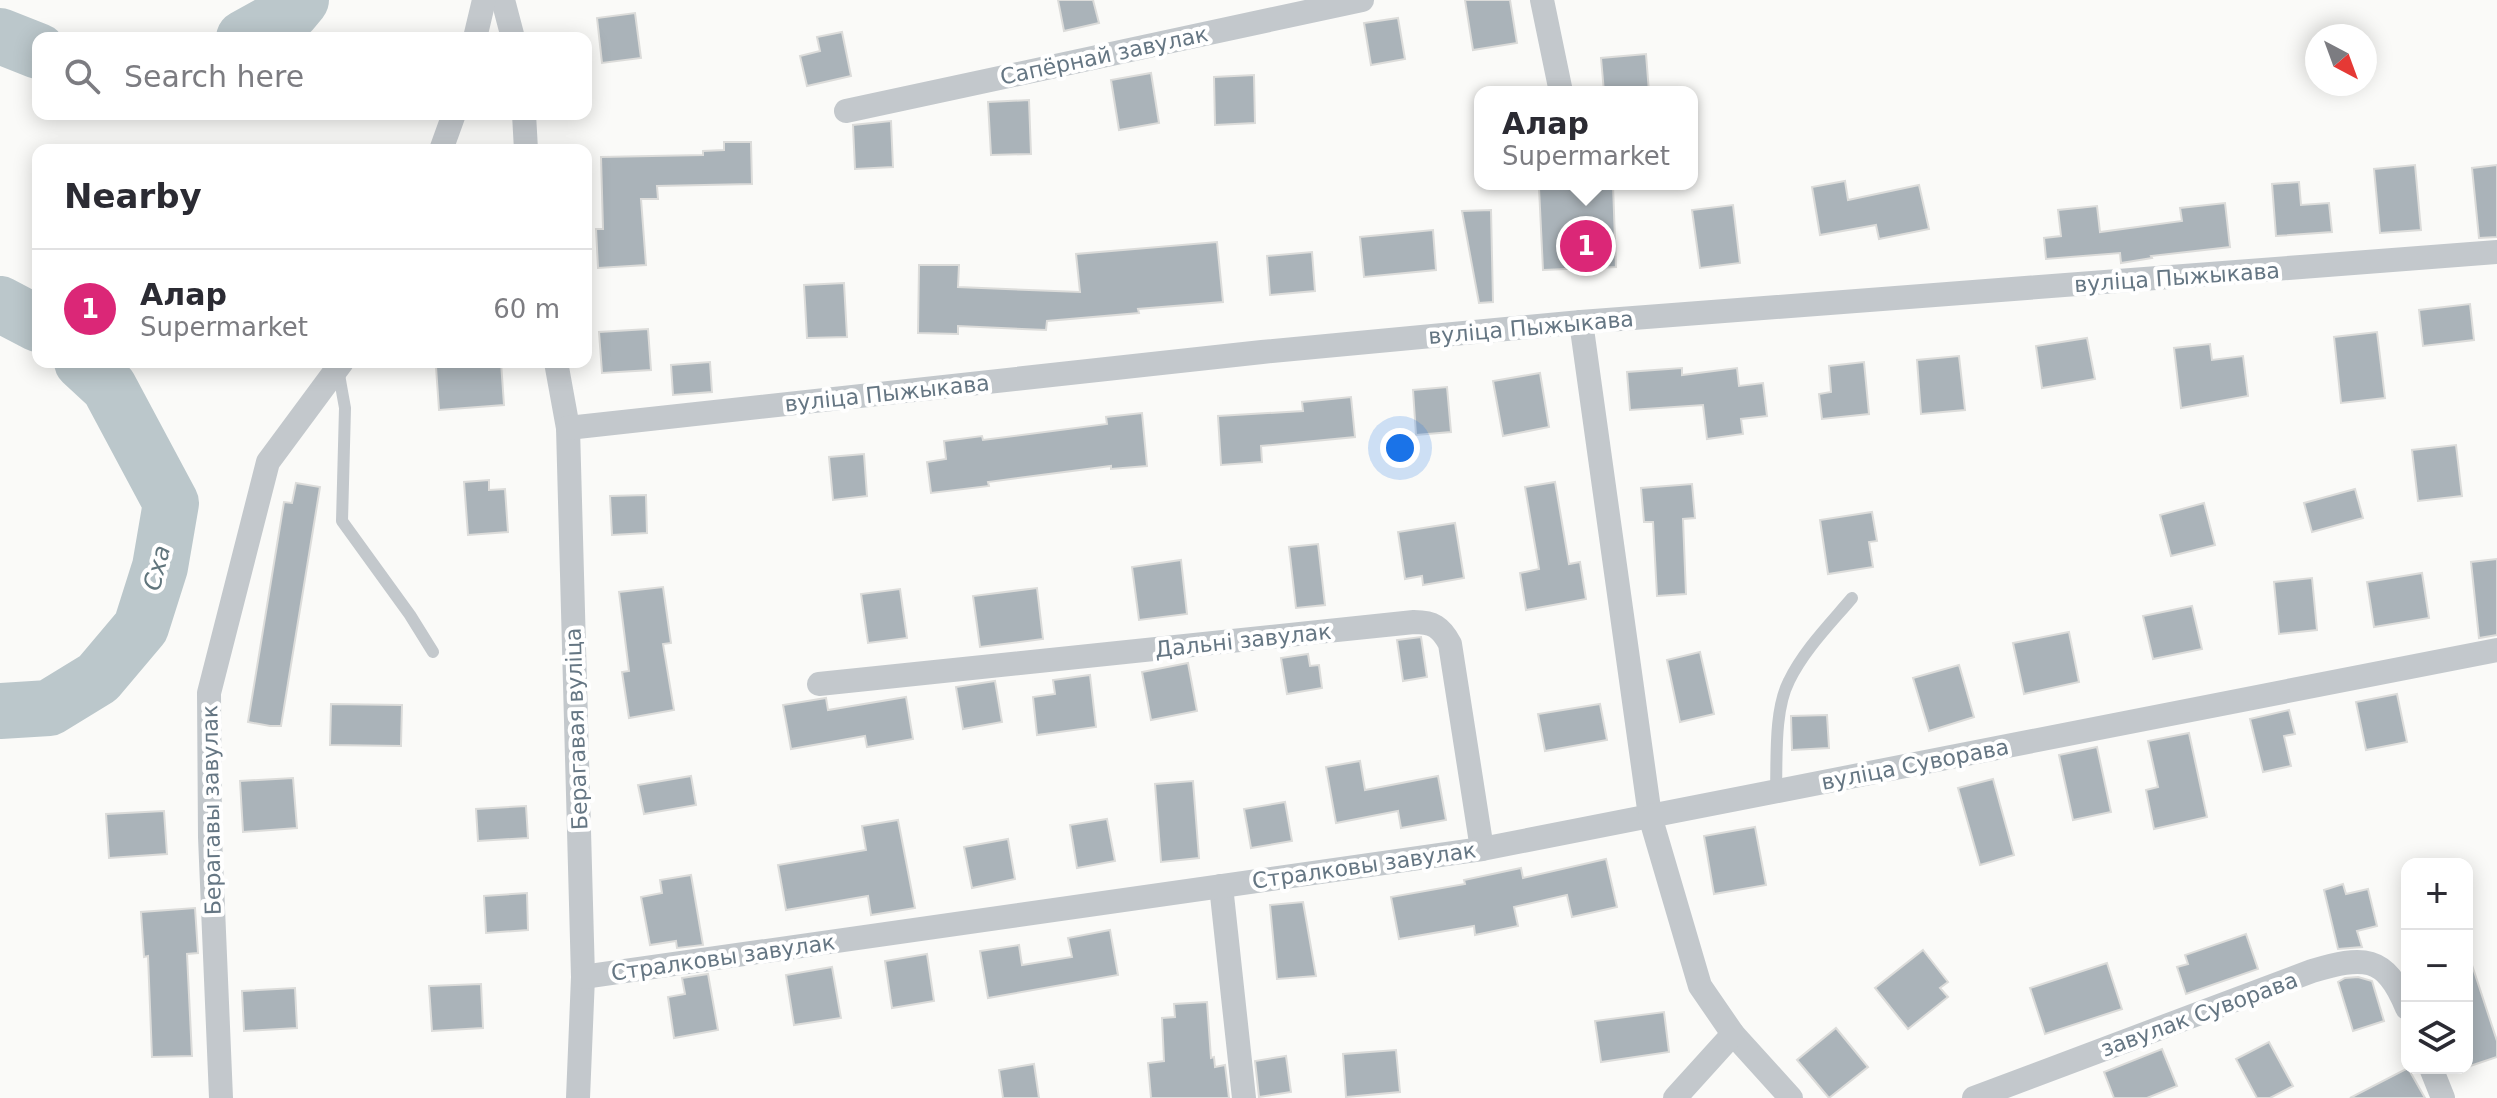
<!DOCTYPE html>
<meta charset="utf-8">
<style>
:root{--surface:#fff;--page:#f2f2f3;--text:#2b2b33;--muted:#7c7c81;--line:#e1e1e2;--accent:#db2777}
body{margin:0;font-family:"DejaVu Sans",sans-serif;background:var(--page);color:var(--text)}
.controls{position:absolute;right:24px;bottom:24px;display:grid;overflow:hidden;border-radius:16px;box-shadow:0 4px 20px #0003}
.controls button{width:72px;height:72px;display:grid;place-items:center;padding:0;border:0;border-bottom:2px solid var(--line);background:var(--surface);color:var(--text);font:40px sans-serif}
.compass{position:absolute;left:2305px;top:24px;width:72px;height:72px;border-radius:50%;background:var(--surface);box-shadow:0 4px 20px #0003;rotate:139deg}
.you{position:absolute;left:1400px;top:448px;width:28px;height:28px;margin:-20px;border:6px solid #fff;border-radius:50%;background:#1a73e8;box-shadow:0 0 0 12px #1a73e833}
.badge{display:grid;place-items:center;width:52px;height:52px;border-radius:50%;background:var(--accent);color:#fff;font-size:26px;font-weight:700}
.pin{position:absolute;translate:-50% -50%;border:4px solid #fff;box-shadow:0 2px 8px #0006}
.popup{position:absolute;left:1474px;top:86px;width:224px;height:104px;box-sizing:border-box;display:grid;place-content:center;border-radius:16px;background:var(--surface);filter:drop-shadow(0 2px 6px #0005);font-size:26px;white-space:nowrap;color:var(--muted)}
.popup b{font-size:30px;color:var(--text)}
.popup::after{content:'';position:absolute;left:50%;top:100%;margin-left:-16px;border:16px solid transparent;border-top-color:var(--surface)}
.list{margin:0;padding:0;list-style:none}
h2{display:flex;justify-content:space-between;align-items:center;height:104px;margin:0;padding:0 32px;font-size:34px}
h2 small{font-size:26px;font-weight:400;color:var(--muted)}
.list li{display:grid;grid-template-columns:52px 1fr auto;gap:24px;align-items:center;box-sizing:border-box;height:120px;padding:0 32px;border-top:2px solid var(--line)}
.list b{display:block;font-size:30px;white-space:nowrap}
.list p{margin:0;font-size:26px;white-space:nowrap;color:var(--muted)}
.list em{font-size:26px;font-style:normal;color:var(--muted)}
.icon{flex:none;width:44px;height:44px;fill:none;stroke:currentColor;stroke-width:2;stroke-linecap:round;stroke-linejoin:round}
.map{position:relative;flex:none;width:2497px;height:1098px;overflow:hidden}
.search{position:absolute;background:var(--surface);box-shadow:0 4px 20px #0003;left:32px;top:32px;width:560px;height:88px;display:flex;align-items:center;gap:20px;box-sizing:border-box;padding:0 28px;border-radius:16px;color:var(--muted);font-size:30px}
.panel{position:absolute;background:var(--surface);box-shadow:0 4px 20px #0003;left:32px;top:144px;width:560px;height:224px;border-radius:16px}
.map>svg:first-child{display:block}
.lines{fill:none;stroke-linecap:round;stroke-linejoin:round}
.river{stroke:#bbc7cb;stroke-width:56}
.building{fill:#aab3b9;stroke:#dcdcda;stroke-width:2}
.lane{stroke:#c3c8cc;stroke-width:12}
.street{stroke:#c3c8cc;stroke-width:24}
.labels{text-anchor:middle;stroke-width:8;stroke-linejoin:round;paint-order:stroke}
.street-label{font-size:22px;fill:#657683;stroke:#fff}
.water-label{font-size:24px;font-style:italic;fill:#60757c;stroke:#fff}
</style>
<div class="map">
<svg width="2497" height="1098" viewBox="0 0 2497 1098">
<rect width="100%" height="100%" fill="#fafaf8"/>
<g class="lines">
<g class="river">
<path d="M 0,36 L 38,51"/>
<path d="M 244,38 L 291,12 L 301,0"/>
<path d="M 0,304 L 38,324"/>
<path d="M 0,711 L 49,708 L 98,678 L 141,627 L 160,567 L 171,503 L 109,387 L 82,362"/>
</g>
</g>
<g class="building">
<path d="M 1058,0 L 1093,0 L 1099,23 L 1064,31 Z"/>
<path d="M 1465,0 L 1510,0 L 1517,43 L 1473,50 Z"/>
<path d="M 635,13 L 641,58 L 602,63 L 597,18 Z"/>
<path d="M 1398,18 L 1405,59 L 1371,65 L 1364,23 Z"/>
<path d="M 842,32 L 851,76 L 807,86 L 800,56 L 820,51 L 817,37 Z"/>
<path d="M 1646,54 L 1649,92 L 1604,92 L 1601,58 Z"/>
<path d="M 1151,73 L 1159,123 L 1119,130 L 1111,80 Z"/>
<path d="M 1254,75 L 1255,123 L 1215,125 L 1214,77 Z"/>
<path d="M 1029,100 L 1031,154 L 991,155 L 988,102 Z"/>
<path d="M 891,121 L 893,167 L 855,169 L 853,125 Z"/>
<path d="M 724,142 L 751,142 L 752,184 L 657,186 L 658,199 L 641,199 L 646,265 L 598,268 L 596,229 L 603,229 L 601,157 L 703,155 L 703,151 L 724,150 Z"/>
<path d="M 2415,165 L 2421,230 L 2380,233 L 2374,169 Z"/>
<path d="M 2497,165 L 2497,237 L 2479,238 L 2472,168 Z"/>
<path d="M 1845,181 L 1848,200 L 1919,185 L 1929,229 L 1879,239 L 1876,225 L 1820,235 L 1812,187 Z"/>
<path d="M 2299,182 L 2301,205 L 2329,203 L 2332,232 L 2276,236 L 2272,184 Z"/>
<path d="M 1613,185 L 1616,267 L 1543,270 L 1539,188 Z"/>
<path d="M 2225,203 L 2230,247 L 2151,256 L 2152,258 L 2121,263 L 2120,253 L 2046,259 L 2044,238 L 2061,236 L 2058,210 L 2097,206 L 2100,232 L 2182,221 L 2180,208 Z"/>
<path d="M 1733,205 L 1740,263 L 1700,268 L 1692,210 Z"/>
<path d="M 1491,210 L 1493,302 L 1479,303 L 1462,211 Z"/>
<path d="M 1433,230 L 1436,270 L 1364,277 L 1360,237 Z"/>
<path d="M 1217,242 L 1223,302 L 1138,309 L 1139,313 L 1047,321 L 1046,330 L 958,326 L 958,334 L 918,333 L 919,265 L 959,265 L 958,287 L 1080,292 L 1076,254 Z"/>
<path d="M 1312,252 L 1315,291 L 1270,295 L 1267,256 Z"/>
<path d="M 844,283 L 847,337 L 807,338 L 804,285 Z"/>
<path d="M 2470,304 L 2474,340 L 2423,346 L 2419,310 Z"/>
<path d="M 648,329 L 651,370 L 602,373 L 599,332 Z"/>
<path d="M 2377,332 L 2385,398 L 2341,403 L 2334,337 Z"/>
<path d="M 2087,338 L 2095,379 L 2042,388 L 2036,346 Z"/>
<path d="M 2210,344 L 2212,360 L 2243,356 L 2248,396 L 2181,408 L 2174,348 Z"/>
<path d="M 1959,356 L 1965,410 L 1921,414 L 1917,360 Z"/>
<path d="M 501,362 L 504,405 L 439,410 L 436,367 Z"/>
<path d="M 710,362 L 712,392 L 673,395 L 671,365 Z"/>
<path d="M 1864,362 L 1869,414 L 1822,419 L 1819,394 L 1831,392 L 1829,366 Z"/>
<path d="M 1682,368 L 1682,375 L 1737,368 L 1739,386 L 1763,383 L 1767,416 L 1741,419 L 1743,434 L 1707,439 L 1703,405 L 1630,410 L 1627,372 Z"/>
<path d="M 1540,373 L 1549,427 L 1503,436 L 1493,381 Z"/>
<path d="M 1447,387 L 1451,432 L 1416,435 L 1413,390 Z"/>
<path d="M 1351,397 L 1355,437 L 1261,446 L 1262,462 L 1221,465 L 1218,416 L 1303,411 L 1302,402 Z"/>
<path d="M 1142,413 L 1147,466 L 1111,469 L 1111,466 L 988,482 L 989,486 L 931,493 L 927,462 L 946,459 L 944,441 L 982,436 L 983,440 L 1107,424 L 1106,417 Z"/>
<path d="M 2456,445 L 2462,496 L 2418,501 L 2412,450 Z"/>
<path d="M 864,454 L 867,496 L 833,500 L 829,457 Z"/>
<path d="M 489,480 L 489,490 L 505,489 L 508,532 L 468,535 L 464,482 Z"/>
<path d="M 1555,482 L 1569,564 L 1580,562 L 1586,599 L 1526,610 L 1520,573 L 1539,569 L 1525,487 Z"/>
<path d="M 296,483 L 320,487 L 281,726 L 270,726 L 248,722 L 284,502 L 292,503 Z"/>
<path d="M 1692,484 L 1695,518 L 1683,519 L 1686,594 L 1657,596 L 1653,522 L 1644,522 L 1641,488 Z"/>
<path d="M 2355,489 L 2363,518 L 2312,532 L 2304,503 Z"/>
<path d="M 646,495 L 647,533 L 612,535 L 610,496 Z"/>
<path d="M 2204,503 L 2215,545 L 2171,556 L 2160,515 Z"/>
<path d="M 1872,512 L 1877,541 L 1869,542 L 1873,567 L 1828,574 L 1820,520 Z"/>
<path d="M 1455,523 L 1464,578 L 1423,585 L 1422,576 L 1405,579 L 1398,532 Z"/>
<path d="M 1318,544 L 1325,605 L 1296,608 L 1289,547 Z"/>
<path d="M 2497,559 L 2497,635 L 2479,638 L 2471,562 Z"/>
<path d="M 1181,560 L 1187,614 L 1139,620 L 1132,567 Z"/>
<path d="M 2422,573 L 2429,618 L 2374,627 L 2367,582 Z"/>
<path d="M 2312,578 L 2317,630 L 2279,634 L 2274,582 Z"/>
<path d="M 663,587 L 671,643 L 663,644 L 674,710 L 629,718 L 622,672 L 629,671 L 619,592 Z"/>
<path d="M 1037,588 L 1043,639 L 980,647 L 973,596 Z"/>
<path d="M 900,589 L 907,638 L 868,643 L 861,594 Z"/>
<path d="M 2192,606 L 2202,649 L 2153,659 L 2143,616 Z"/>
<path d="M 2069,632 L 2079,682 L 2024,694 L 2013,643 Z"/>
<path d="M 1421,637 L 1427,677 L 1403,681 L 1397,640 Z"/>
<path d="M 1700,652 L 1714,714 L 1680,722 L 1667,660 Z"/>
<path d="M 1308,654 L 1310,666 L 1319,665 L 1322,688 L 1287,694 L 1281,658 Z"/>
<path d="M 1188,663 L 1197,711 L 1151,720 L 1142,672 Z"/>
<path d="M 1959,665 L 1974,717 L 1929,731 L 1913,678 Z"/>
<path d="M 1090,675 L 1096,727 L 1037,735 L 1033,697 L 1055,694 L 1053,680 Z"/>
<path d="M 995,681 L 1002,722 L 963,729 L 956,687 Z"/>
<path d="M 2397,694 L 2407,742 L 2366,750 L 2356,702 Z"/>
<path d="M 906,697 L 913,739 L 867,747 L 865,736 L 791,749 L 783,705 L 826,698 L 828,710 Z"/>
<path d="M 331,704 L 402,705 L 401,746 L 330,745 Z"/>
<path d="M 1600,704 L 1607,740 L 1545,751 L 1538,714 Z"/>
<path d="M 2289,710 L 2295,734 L 2284,736 L 2291,766 L 2263,772 L 2250,719 Z"/>
<path d="M 1827,715 L 1829,748 L 1792,750 L 1791,716 Z"/>
<path d="M 2189,733 L 2207,817 L 2154,829 L 2146,790 L 2158,787 L 2148,741 Z"/>
<path d="M 2097,747 L 2111,812 L 2073,820 L 2059,755 Z"/>
<path d="M 1360,761 L 1365,790 L 1438,776 L 1446,820 L 1401,828 L 1398,811 L 1336,823 L 1326,767 Z"/>
<path d="M 691,776 L 696,805 L 644,814 L 638,785 Z"/>
<path d="M 293,778 L 297,828 L 243,832 L 240,781 Z"/>
<path d="M 1993,779 L 2014,855 L 1980,865 L 1958,788 Z"/>
<path d="M 1193,781 L 1199,858 L 1161,862 L 1155,784 Z"/>
<path d="M 1285,802 L 1292,841 L 1251,848 L 1244,809 Z"/>
<path d="M 526,806 L 528,838 L 478,841 L 476,809 Z"/>
<path d="M 164,811 L 167,854 L 109,858 L 106,814 Z"/>
<path d="M 1107,819 L 1115,861 L 1077,868 L 1070,825 Z"/>
<path d="M 898,820 L 915,908 L 871,915 L 868,896 L 786,910 L 778,865 L 866,850 L 862,826 Z"/>
<path d="M 1755,827 L 1766,885 L 1714,894 L 1704,836 Z"/>
<path d="M 1008,839 L 1015,879 L 972,888 L 964,847 Z"/>
<path d="M 1606,859 L 1617,907 L 1572,917 L 1567,895 L 1514,907 L 1518,926 L 1475,935 L 1474,926 L 1399,939 L 1391,897 L 1465,884 L 1464,880 L 1521,868 L 1523,878 Z"/>
<path d="M 691,875 L 703,945 L 677,948 L 676,941 L 650,945 L 641,897 L 662,893 L 660,880 Z"/>
<path d="M 2343,884 L 2346,894 L 2368,889 L 2377,926 L 2357,931 L 2362,947 L 2338,949 L 2324,890 Z"/>
<path d="M 527,893 L 528,930 L 486,933 L 484,896 Z"/>
<path d="M 1303,902 L 1316,976 L 1277,979 L 1270,905 Z"/>
<path d="M 195,908 L 198,953 L 187,954 L 192,1056 L 152,1057 L 148,956 L 144,957 L 141,912 Z"/>
<path d="M 1110,930 L 1118,975 L 988,998 L 980,951 L 1019,945 L 1022,965 L 1072,957 L 1068,938 Z"/>
<path d="M 2246,934 L 2258,969 L 2186,994 L 2177,967 L 2188,964 L 2185,955 Z"/>
<path d="M 1923,950 L 1948,982 L 1940,988 L 1948,997 L 1908,1029 L 1875,988 Z"/>
<path d="M 927,954 L 934,1001 L 892,1008 L 885,961 Z"/>
<path d="M 2107,963 L 2122,1009 L 2045,1034 L 2030,988 Z"/>
<path d="M 2472,965 L 2497,1041 L 2497,1057 L 2467,1067 L 2467,966 Z"/>
<path d="M 832,967 L 841,1018 L 794,1025 L 786,975 Z"/>
<path d="M 708,974 L 718,1030 L 674,1038 L 668,997 L 685,994 L 682,978 Z"/>
<path d="M 2358,977 L 2372,981 L 2384,1021 L 2353,1031 L 2338,982 L 2345,978 Z"/>
<path d="M 481,984 L 483,1028 L 432,1031 L 429,986 Z"/>
<path d="M 295,988 L 297,1028 L 244,1031 L 242,991 Z"/>
<path d="M 1207,1002 L 1211,1058 L 1214,1057 L 1215,1067 L 1225,1065 L 1229,1098 L 1151,1098 L 1148,1063 L 1164,1061 L 1162,1018 L 1175,1017 L 1174,1004 Z"/>
<path d="M 1664,1012 L 1669,1052 L 1601,1062 L 1595,1021 Z"/>
<path d="M 1836,1028 L 1868,1067 L 1829,1098 L 1797,1060 Z"/>
<path d="M 2269,1042 L 2293,1086 L 2270,1098 L 2257,1098 L 2236,1059 Z"/>
<path d="M 2162,1049 L 2177,1086 L 2147,1098 L 2114,1098 L 2104,1072 Z"/>
<path d="M 1396,1050 L 1400,1092 L 1346,1097 L 1343,1054 Z"/>
<path d="M 1286,1056 L 1291,1092 L 1259,1097 L 1255,1061 Z"/>
<path d="M 1034,1064 L 1039,1098 L 1003,1098 L 999,1070 Z"/>
<path d="M 2408,1068 L 2425,1098 L 2350,1098 Z"/>
</g>
<g class="lines">
<g class="lane">
<path d="M 338,369 L 345,408 L 342,521 L 410,615 L 433,652"/>
<path d="M 1776,791 C 1777,759 1774,710 1789,681 C 1804,650 1830,624 1852,598"/>
</g>
<g class="street">
<path d="M 503,0 L 513,38"/>
<path d="M 1542,0 L 1561,92"/>
<path d="M 475,38 L 484,0"/>
<path d="M 846,111 L 1362,0"/>
<path d="M 524,114 L 526,150"/>
<path d="M 441,150 L 454,114"/>
<path d="M 556,362 L 568,428 L 583,977 L 578,1098"/>
<path d="M 568,428 L 1262,352 L 1581,322 L 2497,252"/>
<path d="M 819,684 L 1414,622 C 1433,622 1441,627 1450,644 L 1482,849"/>
<path d="M 1221,886 L 1244,1098"/>
<path d="M 583,977 L 1482,849 L 1650,816 L 1581,322"/>
<path d="M 1733,1034 L 1791,1098"/>
<path d="M 2431,1068 L 2443,1098"/>
<path d="M 221,1098 L 210,837 L 209,693 L 268,462 L 342,362"/>
<path d="M 1675,1098 L 1733,1034 L 1700,986 L 1650,816 L 2497,650"/>
<path d="M 1974,1098 L 2312,971 C 2363,956 2385,954 2407,1008"/>
</g>
</g>
<g class="labels">
<g class="street-label">
<text transform="translate(1104 55) rotate(-12)" y="8">Сапёрнай завулак</text>
<text transform="translate(2177 277) rotate(-4)" y="8">вуліца Пыжыкава</text>
<text transform="translate(1531 327) rotate(-5)" y="8">вуліца Пыжыкава</text>
<text transform="translate(887 393) rotate(-6)" y="8">вуліца Пыжыкава</text>
<text transform="translate(1243 640) rotate(-6)" y="8">Дальні завулак</text>
<text transform="translate(576 729) rotate(-92)" y="8">Берагавая вуліца</text>
<text transform="translate(1915 764) rotate(-11)" y="8">вуліца Суворава</text>
<text transform="translate(211 810) rotate(-91)" y="8">Берагавы завулак</text>
<text transform="translate(1364 865) rotate(-8)" y="8">Стралковы завулак</text>
<text transform="translate(723 957) rotate(-8)" y="8">Стралковы завулак</text>
<text transform="translate(2199 1014) rotate(-20)" y="8">завулак Суворава</text>
</g>
<g class="water-label">
<text transform="translate(157 568) rotate(-76)" y="8">Сха</text>
</g>
</g>
</svg>
<div class="controls">
<button>+</button>
<button>−</button>
<button><svg class="icon" aria-label="layers" viewBox="0 0 24 24"><path d="M12 4l9 5-9 5-9-5zM3 14l9 5 9-5"/></svg></button>
</div>
<svg class="compass" viewBox="-18 -18 36 36"><path d="M0-13l5 13h-10z" fill="#e53935"/><path d="M0 13l5-13h-10z" fill="#7c7c81"/></svg>
<div class="you"></div>
<div class="pin badge" style="left:1586px;top:246px">1</div>
<div class="popup"><b>Алар</b>Supermarket</div>
<div class="search"><svg class="icon" aria-label="search" viewBox="0 0 24 24"><circle cx="10" cy="10" r="6"/><path d="M15 15l6 6"/></svg>Search here</div>
<section class="panel">
<h2>Nearby<small></small></h2>
<ul class="list">
<li><span class="badge">1</span><div><b>Алар</b><p>Supermarket</p></div><em>60 m</em></li>
</ul>
</section>
</div>
